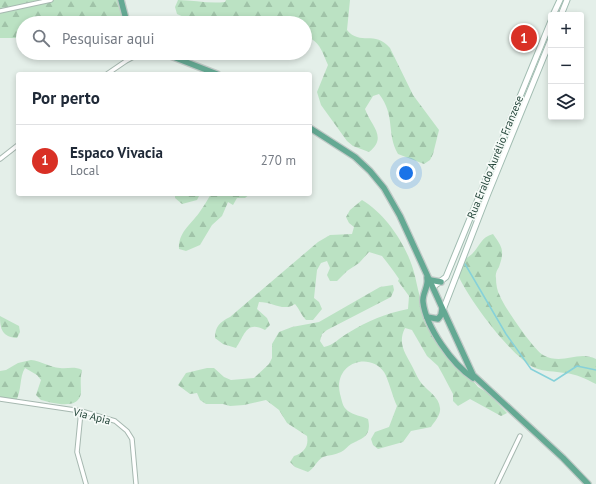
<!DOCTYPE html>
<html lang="pt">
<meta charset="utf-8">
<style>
:root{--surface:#fff;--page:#f2f2f3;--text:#1f2937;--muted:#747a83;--line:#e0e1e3;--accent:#d93025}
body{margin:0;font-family:"PT Sans",sans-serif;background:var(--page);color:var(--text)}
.controls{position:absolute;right:12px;top:12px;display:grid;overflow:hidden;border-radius:4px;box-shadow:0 2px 6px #0003}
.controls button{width:36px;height:36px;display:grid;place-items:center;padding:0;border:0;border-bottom:1px solid var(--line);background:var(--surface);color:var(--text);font:20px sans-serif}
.you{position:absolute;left:406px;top:173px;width:14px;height:14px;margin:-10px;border:3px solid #fff;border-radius:50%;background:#1a73e8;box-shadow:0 0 0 6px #1a73e833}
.badge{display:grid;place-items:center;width:26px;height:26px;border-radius:50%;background:var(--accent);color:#fff;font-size:13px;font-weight:700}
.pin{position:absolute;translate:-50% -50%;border:2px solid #fff;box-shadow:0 1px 4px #0006}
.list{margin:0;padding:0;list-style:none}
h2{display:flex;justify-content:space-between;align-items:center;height:52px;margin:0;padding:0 16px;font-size:17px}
h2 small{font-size:13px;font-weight:400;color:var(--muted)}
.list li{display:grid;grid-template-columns:26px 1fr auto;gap:12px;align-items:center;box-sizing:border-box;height:72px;padding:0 16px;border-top:1px solid var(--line)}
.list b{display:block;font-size:15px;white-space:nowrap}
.list p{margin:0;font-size:13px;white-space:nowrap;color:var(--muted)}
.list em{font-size:13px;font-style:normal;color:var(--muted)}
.icon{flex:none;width:22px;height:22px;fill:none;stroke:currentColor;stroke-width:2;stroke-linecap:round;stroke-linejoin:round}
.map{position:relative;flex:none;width:596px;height:484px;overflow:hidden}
.search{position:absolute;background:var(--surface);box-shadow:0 2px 6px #0003;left:16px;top:16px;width:296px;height:44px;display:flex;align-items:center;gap:10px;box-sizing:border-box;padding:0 14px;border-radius:22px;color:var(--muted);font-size:15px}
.panel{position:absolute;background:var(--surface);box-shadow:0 2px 6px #0003;left:16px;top:72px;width:296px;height:124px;border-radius:4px}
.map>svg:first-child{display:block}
.forest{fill:url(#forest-firs)}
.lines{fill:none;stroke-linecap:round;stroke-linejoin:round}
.stream{stroke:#86d1d9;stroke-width:1.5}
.minor-casing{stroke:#a6b8b0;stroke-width:5.5}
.secondary-casing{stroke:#a1bcb1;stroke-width:7}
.primary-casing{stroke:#c1cac7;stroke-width:8}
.minor{stroke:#fff;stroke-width:3.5}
.secondary{stroke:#fff;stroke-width:5}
.primary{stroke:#64a993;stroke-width:5.5}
.labels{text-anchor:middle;stroke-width:3.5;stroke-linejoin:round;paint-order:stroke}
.street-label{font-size:11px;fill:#214337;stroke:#f5faf7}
</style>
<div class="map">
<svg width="596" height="484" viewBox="0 0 596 484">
<defs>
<pattern id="forest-firs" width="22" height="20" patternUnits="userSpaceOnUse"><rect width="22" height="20" fill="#bbe2c3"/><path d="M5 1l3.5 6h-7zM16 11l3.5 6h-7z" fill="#a0c3a8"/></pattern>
</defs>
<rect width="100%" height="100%" fill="#e4efe9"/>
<g class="forest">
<path d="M 0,0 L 124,0 L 129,23 L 23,23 L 23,36 L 16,38 L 0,38 Z"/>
<path d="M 178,0 C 194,0 209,4 225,2 L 226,0 L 350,0 L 347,30 C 360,46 375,30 390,48 L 413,95 L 439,130 L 433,154 L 430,160 L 424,164 L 398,154 C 386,133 396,116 379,94 L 373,96 L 365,109 C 371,126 388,137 369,152 L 353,146 L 347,141 L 321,105 L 317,92 L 328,65 C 323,54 321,44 310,38 L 305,40 L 305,23 L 197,23 L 177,14 L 175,7 Z"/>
<path d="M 175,194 L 200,194 L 197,200 L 182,204 L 175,198 Z"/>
<path d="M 211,194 L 250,194 L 245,198 L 237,198 L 233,205 L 228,202 L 222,216 L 212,225 L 200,245 L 186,251 L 179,249 C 178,233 190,225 199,213 C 203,207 207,201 211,194 Z"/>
<path d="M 362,200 C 387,215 408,247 415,276 C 419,294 422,310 432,327 C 445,348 463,368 478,387 L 488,393 L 507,413 L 501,416 L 470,399 L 458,406 L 453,401 L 453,394 L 443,375 L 438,366 L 427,356 L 412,330 L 405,328 C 397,344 406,354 413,368 C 416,374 418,379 422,384 C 428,391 439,397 440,408 C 441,415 435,421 431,427 L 411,431 L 403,442 L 378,449 L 373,445 L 371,439 L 375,432 L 389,427 L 397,406 C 393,398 388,378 384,372 C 369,351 333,363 340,394 C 342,400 342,407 348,411 C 353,415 362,416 368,419 C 372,436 363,438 351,444 C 348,446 345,450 341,452 C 335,455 329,455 323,457 C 317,460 314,469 308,472 L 295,467 L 290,462 L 294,456 C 304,453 309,446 307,436 L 287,423 L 279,410 L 266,400 L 244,405 L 230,406 L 223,404 L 206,404 L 200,400 L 197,393 L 190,394 L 178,385 L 186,373 L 207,368 L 214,368 L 224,377 L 231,380 L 254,378 L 269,364 L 272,358 L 272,344 L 279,332 L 292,327 L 319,322 L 380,287 L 393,285 L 394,290 L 391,297 L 327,330 L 322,334 L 320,341 L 324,347 C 334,345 339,338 348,333 C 367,321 387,313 408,309 L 409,296 L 398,281 L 399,279 C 394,271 388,264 382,256 L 369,252 L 359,263 L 347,271 L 337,281 L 330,281 L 327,275 L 330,268 L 327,261 L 321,263 L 317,270 L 314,298 L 319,302 L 322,309 L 313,320 L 306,320 C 301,315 300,310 295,304 C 283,312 273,302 259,302 L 257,309 L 267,318 L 270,325 L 265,330 C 246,320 245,335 236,348 L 223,344 L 215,338 C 215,326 220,322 230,317 L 318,242 L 330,235 L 352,234 L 354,227 L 349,223 L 346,217 L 350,210 Z"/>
<path d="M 493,234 C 502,247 505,250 499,267 C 497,270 495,274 496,278 C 496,284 497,291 500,296 C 504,307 534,350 543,355 C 563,366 577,350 596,359 L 596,384 C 586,379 576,374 565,373 C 554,371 545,372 535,368 C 512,358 464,294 456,270 C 460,261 465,260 472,254 C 480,246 481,237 493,234 Z"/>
<path d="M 0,316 L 19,326 L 20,332 L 17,338 C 2,337 0,329 0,316 Z"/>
<path d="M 31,360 C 41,361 49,367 60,368 C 68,369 74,366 82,370 C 80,379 81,383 81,392 C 80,411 52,403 41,400 L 36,395 L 41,380 L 37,375 L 25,368 C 19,378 22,390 16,401 L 10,402 L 0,397 L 0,371 L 6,370 L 18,363 Z"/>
</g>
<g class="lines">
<path class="stream" d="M 465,264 L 506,334 L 531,369 L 554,381 L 577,366 L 596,370"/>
<g class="minor-casing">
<g id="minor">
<path d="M 0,11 L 51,0"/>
<path d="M 126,60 L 132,53"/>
<path d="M 107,74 L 126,61 L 141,53"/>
<path d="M 0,159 L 18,145"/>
<path d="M 0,399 L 81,411 L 115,421 L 127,431 L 132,439 L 136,484"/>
<path d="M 81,411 L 77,452 L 86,484"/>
<path d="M 497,484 L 520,436"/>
</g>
</g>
<g class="secondary-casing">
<g id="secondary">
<path d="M 553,15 L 560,0"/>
<path d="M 561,15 L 567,0"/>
<path d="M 433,287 L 446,277 L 551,21"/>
<path d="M 443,310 L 487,196 L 551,39"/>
</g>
</g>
<g class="primary-casing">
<g id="primary">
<path d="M 121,0 L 127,23"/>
<path d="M 140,53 L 144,53"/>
<path d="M 150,53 L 164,53"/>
<path d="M 163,53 L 217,74"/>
<path d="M 310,128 L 355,157 L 370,171 L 384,188 L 400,216 L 473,375 L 563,458 L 588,484"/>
<path d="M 427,278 C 429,287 422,293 423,302 C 426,327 452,364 473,378"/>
<path d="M 430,280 L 441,282"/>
<path d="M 427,317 L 438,319 L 441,315 L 442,309"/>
</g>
</g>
<use href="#minor" class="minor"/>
<use href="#secondary" class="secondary"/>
<use href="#primary" class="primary"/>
</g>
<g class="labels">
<g class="street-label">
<text transform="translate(495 157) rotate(-68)" y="4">Rua Eraldo Aurélio Franzese</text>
<text transform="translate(92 416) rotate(14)" y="4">Via Apia</text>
</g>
</g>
</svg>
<div class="controls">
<button>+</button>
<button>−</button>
<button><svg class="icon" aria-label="layers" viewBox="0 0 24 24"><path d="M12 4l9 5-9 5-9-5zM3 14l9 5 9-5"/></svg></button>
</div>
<div class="you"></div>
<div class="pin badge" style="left:524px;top:38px">1</div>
<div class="search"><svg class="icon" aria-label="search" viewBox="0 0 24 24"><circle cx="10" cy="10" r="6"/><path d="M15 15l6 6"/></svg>Pesquisar aqui</div>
<section class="panel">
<h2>Por perto<small></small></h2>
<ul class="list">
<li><span class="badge">1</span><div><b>Espaco Vivacia</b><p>Local</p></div><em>270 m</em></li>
</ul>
</section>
</div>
